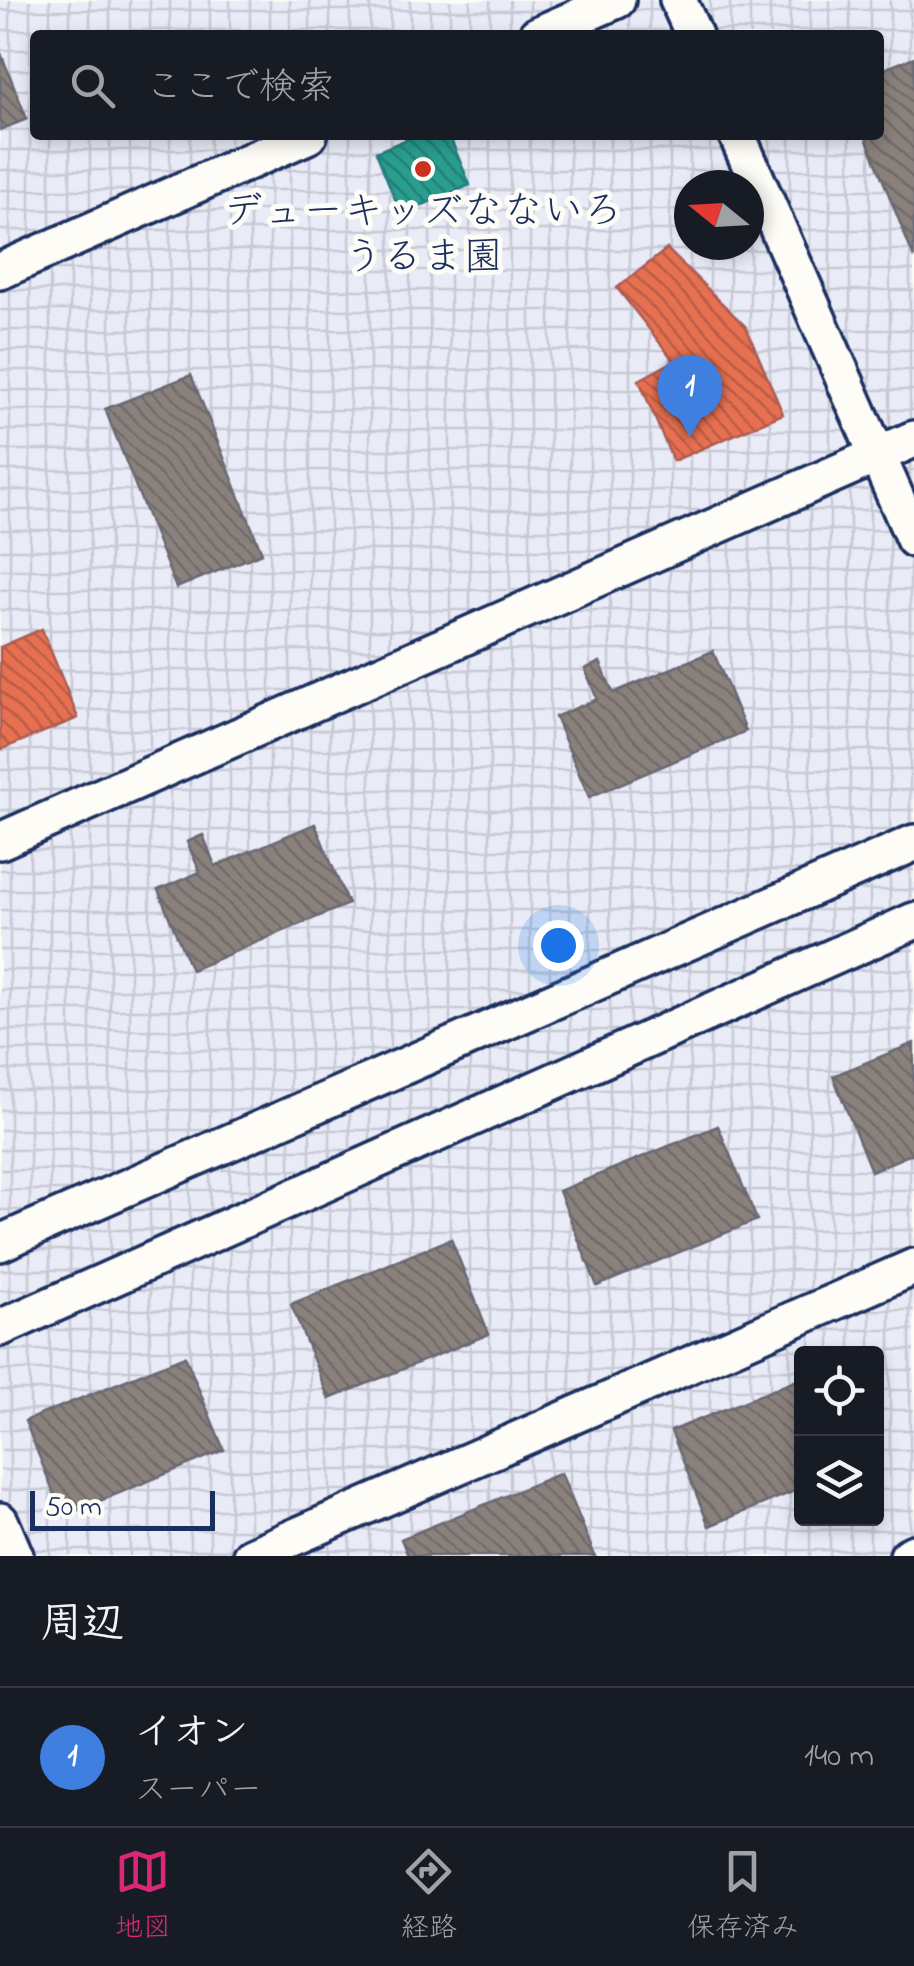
<!DOCTYPE html>
<html lang="ja">
<meta charset="utf-8">
<style>
:root{--surface:#171b24;--page:#20242c;--text:#f1f3f6;--muted:#9ea1a6;--line:#363941;--accent:#db2777}
body{margin:0;font-family:"Indie Flower","Klee One",sans-serif;background:var(--page);color:var(--text)}
.controls{position:absolute;right:30px;bottom:30px;display:grid;overflow:hidden;border-radius:10px;box-shadow:0 5px 15px #0003}
.controls button{width:90px;height:90px;display:grid;place-items:center;padding:0;border:0;border-bottom:2px solid var(--line);background:var(--surface);color:var(--text);font:50px sans-serif}
.compass{position:absolute;left:674px;top:170px;width:90px;height:90px;border-radius:50%;background:var(--surface);box-shadow:0 5px 15px #0003;rotate:288deg}
.scale{position:absolute;left:30px;bottom:25px;width:185px;box-sizing:border-box;padding-left:10px;border:5px solid #1b2f5e;border-top:0;font-size:28px;line-height:35px;white-space:nowrap;color:#1b2f5e;-webkit-text-stroke:8px #fdfcf7;paint-order:stroke}
.you{position:absolute;left:558px;top:945px;width:35px;height:35px;margin:-25px;border:8px solid #fff;border-radius:50%;background:#1a73e8;box-shadow:0 0 0 15px #1a73e833}
.badge{display:grid;place-items:center;width:65px;height:65px;border-radius:50%;background:var(--accent);color:#fff;font-size:32px;font-weight:700}
.pin{position:absolute;translate:-50% -82px;filter:drop-shadow(0 2px 5px #0008)}
.pin::after{content:'';position:absolute;top:52px;width:35px;height:30px;background:inherit;clip-path:polygon(0 0,100% 0,50% 100%)}
.list{margin:0;padding:0;list-style:none}
h2{display:flex;justify-content:space-between;align-items:center;height:130px;margin:0;padding:0 40px;font-size:42px}
h2 small{font-size:32px;font-weight:400;color:var(--muted)}
.list li{display:grid;grid-template-columns:65px 1fr auto;gap:30px;align-items:center;box-sizing:border-box;height:140px;padding:0 40px;border-top:2px solid var(--line)}
.list b{display:block;font-size:38px;white-space:nowrap}
.list p{margin:0;font-size:32px;white-space:nowrap;color:var(--muted)}
.list em{font-size:32px;font-style:normal;color:var(--muted)}
.icon{flex:none;width:55px;height:55px;fill:none;stroke:currentColor;stroke-width:2;stroke-linecap:round;stroke-linejoin:round}
.map{position:relative;flex:none;width:914px;height:1556px;overflow:hidden}
.search{position:absolute;background:var(--surface);box-shadow:0 5px 15px #0003;left:30px;right:30px;top:30px;height:110px;display:flex;align-items:center;gap:25px;box-sizing:border-box;padding:0 35px;border-radius:10px;color:var(--muted);font-size:38px}
.sheet{height:270px;background:var(--surface)}
nav{display:flex;justify-content:space-around;align-items:center;box-sizing:border-box;height:140px;border-top:2px solid var(--line);background:var(--surface);font-size:28px;color:var(--muted)}
nav a{display:grid;justify-items:center;gap:5px}
nav .on{color:var(--accent)}
.map>svg:first-child{display:block}
.industrial{fill:url(#industrial-grid);fill-rule:evenodd}
.shops{fill:url(#shops-back-hatch);stroke:#aa5c55;stroke-width:2.5}
.schools{fill:url(#schools-back-hatch);stroke:#267c80;stroke-width:2.5}
.industry{fill:url(#industry-back-hatch);stroke:#696873;stroke-width:2.5}
.lines{fill:none;stroke-linecap:round;stroke-linejoin:round}
.minor-casing{stroke:#1b2f5e;stroke-width:42}
.minor{stroke:#fdfcf7;stroke-width:35}
.poi-dot{fill:#c8321e;stroke:#fdfcf7;stroke-width:4}
.labels{text-anchor:middle;stroke-width:10;stroke-linejoin:round;paint-order:stroke}
.poi-label{font-size:40px;fill:#1b2f5e;stroke:#fdfcf7}
</style>
<div class="map">
<svg width="914" height="1556" viewBox="0 0 914 1556">
<defs>
<pattern id="industrial-grid" width="8" height="8" patternUnits="userSpaceOnUse" patternTransform="scale(2.5)"><rect width="8" height="8" fill="#e9ebf6"/><path d="M0 4h8M4 0v8" fill="none" stroke="#c7cad5"/></pattern>
<pattern id="shops-back-hatch" width="6" height="6" patternUnits="userSpaceOnUse" patternTransform="scale(2.5)"><rect width="6" height="6" fill="#e76f51"/><path d="M-1 5l2 2M0 0l6 6M5-1l2 2" fill="none" stroke="#ba5c46"/></pattern>
<pattern id="schools-back-hatch" width="6" height="6" patternUnits="userSpaceOnUse" patternTransform="scale(2.5)"><rect width="6" height="6" fill="#2a9d8f"/><path d="M-1 5l2 2M0 0l6 6M5-1l2 2" fill="none" stroke="#238078"/></pattern>
<pattern id="industry-back-hatch" width="6" height="6" patternUnits="userSpaceOnUse" patternTransform="scale(2.5)"><rect width="6" height="6" fill="#8a817c"/><path d="M-1 5l2 2M0 0l6 6M5-1l2 2" fill="none" stroke="#706a69"/></pattern>
</defs>
<rect width="100%" height="100%" fill="#fdfcf7"/>
<filter id="ink" filterUnits="userSpaceOnUse"><feTurbulence type="fractalNoise" baseFrequency=".01" numOctaves="2"/><feDisplacementMap in="SourceGraphic" scale="20" xChannelSelector="R" yChannelSelector="G"/><feConvolveMatrix kernelMatrix="1 2 1 2 8 2 1 2 1" color-interpolation-filters="sRGB"/></filter>
<g filter="url(#ink)">
<path class="industrial" d="M 0,0 L 914,0 L 914,1556 L 0,1556 ZM 35,35 L 879,35 L 879,135 L 35,135 ZM 689,185 L 749,185 L 749,245 L 689,245 ZM 802,1354 L 876,1354 L 876,1518 L 802,1518 Z"/>
<g class="shops">
<path d="M 667,249 L 746,327 L 783,414 L 673,461 L 639,380 L 674,361 L 617,288 Z"/>
<path d="M 42,629 L 78,718 L 0,750 L 0,647 Z"/>
</g>
<path class="schools" d="M 417,135 L 449,135 L 470,185 L 401,214 L 376,152 Z"/>
<g class="industry">
<path d="M 0,51 L 27,119 L 0,130 Z"/>
<path d="M 914,57 L 914,258 L 865,135 L 879,135 L 879,71 Z"/>
<path d="M 191,375 L 262,553 L 176,588 L 105,409 Z"/>
<path d="M 713,651 L 746,731 L 589,797 L 555,717 L 597,699 L 585,669 L 600,662 L 613,693 Z"/>
<path d="M 315,824 L 348,904 L 191,970 L 158,890 L 200,872 L 187,842 L 203,835 L 215,866 Z"/>
<path d="M 914,1043 L 914,1153 L 871,1171 L 833,1076 Z"/>
<path d="M 718,1126 L 757,1220 L 597,1286 L 559,1191 Z"/>
<path d="M 451,1239 L 489,1334 L 329,1399 L 291,1304 Z"/>
<path d="M 185,1356 L 224,1450 L 63,1516 L 25,1421 Z"/>
<path d="M 802,1378 L 802,1488 L 709,1526 L 671,1431 Z"/>
<path d="M 561,1473 L 595,1556 L 408,1556 L 401,1539 Z"/>
</g>
<g class="lines">
<g class="minor-casing">
<g id="minor">
<path d="M 678,0 L 694,35"/>
<path d="M 537,35 L 617,0"/>
<path d="M 737,135 L 914,539"/>
<path d="M 0,271 L 309,135"/>
<path d="M 0,841 L 914,439"/>
<path d="M 0,1243 L 914,843"/>
<path d="M 0,1328 L 914,921"/>
<path d="M 0,1521 L 15,1556"/>
<path d="M 251,1556 L 914,1267"/>
<path d="M 908,1556 L 914,1553"/>
</g>
</g>
<use href="#minor" class="minor"/>
</g>
</g>
<circle class="poi-dot" cx="423" cy="169" r="10"/>
<g class="labels">
<g class="poi-label">
<text x="423" y="223">デューキッズなないろ<tspan x="423" dy="46">うるま園</tspan></text>
</g>
</g>
</svg>
<div class="controls">
<button><svg class="icon" aria-label="locate" viewBox="0 0 24 24"><circle cx="12" cy="12" r="6"/><path d="M12 2v4M12 18v4M2 12h4M18 12h4"/></svg></button>
<button><svg class="icon" aria-label="layers" viewBox="0 0 24 24"><path d="M12 4l9 5-9 5-9-5zM3 14l9 5 9-5"/></svg></button>
</div>
<svg class="compass" viewBox="-18 -18 36 36"><path d="M0-13l5 13h-10z" fill="#e53935"/><path d="M0 13l5-13h-10z" fill="#9ea1a6"/></svg>
<div class="scale">50 m</div>
<div class="you"></div>
<div class="pin badge" style="left:690px;top:437px;background:#3f7fe0">1</div>
<div class="search"><svg class="icon" aria-label="search" viewBox="0 0 24 24"><circle cx="10" cy="10" r="6"/><path d="M15 15l6 6"/></svg>ここで検索</div>
</div>
<section class="sheet">
<h2>周辺<small></small></h2>
<ul class="list">
<li><span class="badge" style="background:#3f7fe0">1</span><div><b>イオン</b><p>スーパー</p></div><em>140 m</em></li>
</ul>
</section>
<nav>
<a class="on"><svg class="icon" aria-label="map" viewBox="0 0 24 24"><path d="M3 6l6-2 6 2 6-2v14l-6 2-6-2-6 2zM9 4v14M15 6v14"/></svg>地図</a>
<a><svg class="icon" aria-label="directions" viewBox="0 0 24 24"><path d="M12 3l9 9-9 9-9-9zM9 14v-3h6M13 9l2 2-2 2"/></svg>経路</a>
<a><svg class="icon" aria-label="saved" viewBox="0 0 24 24"><path d="M7 4h10v16l-5-4-5 4z"/></svg>保存済み</a>
</nav>
